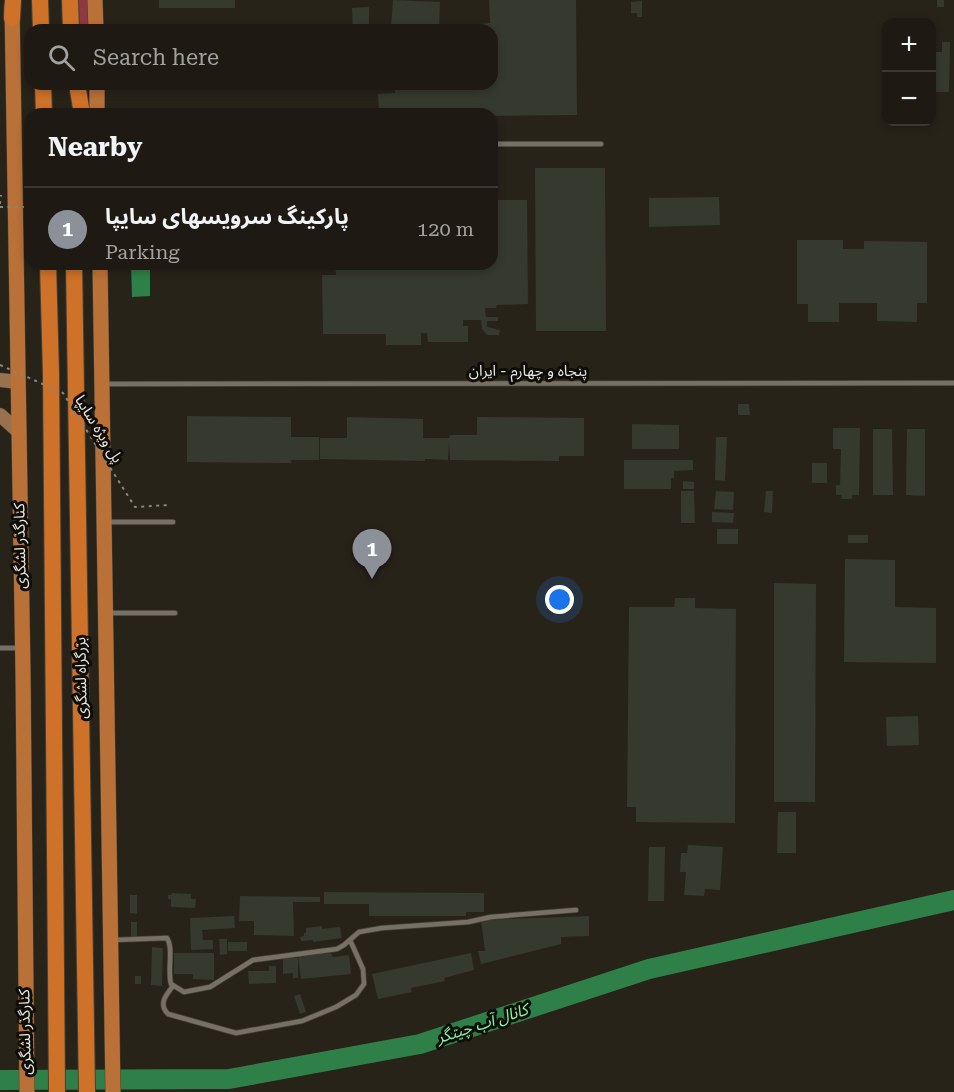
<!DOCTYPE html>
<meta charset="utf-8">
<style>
:root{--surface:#1e1a13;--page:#26231c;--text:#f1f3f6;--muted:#a1a1a0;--line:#3c3833;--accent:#8c9099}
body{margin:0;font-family:"Roboto Serif","Noto Sans Arabic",serif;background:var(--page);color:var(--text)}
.controls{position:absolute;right:18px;top:18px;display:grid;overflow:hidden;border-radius:12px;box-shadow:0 3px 9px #0003}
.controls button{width:54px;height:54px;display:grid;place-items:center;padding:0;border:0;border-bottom:2px solid var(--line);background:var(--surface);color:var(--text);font:30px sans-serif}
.you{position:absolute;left:560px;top:600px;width:21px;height:21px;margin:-15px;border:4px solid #fff;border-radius:50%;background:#1a73e8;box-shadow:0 0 0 9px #1a73e833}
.badge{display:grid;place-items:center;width:39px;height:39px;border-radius:50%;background:var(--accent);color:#fff;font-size:20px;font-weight:700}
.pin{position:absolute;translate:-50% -50px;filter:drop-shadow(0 2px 3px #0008)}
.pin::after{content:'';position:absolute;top:32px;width:21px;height:18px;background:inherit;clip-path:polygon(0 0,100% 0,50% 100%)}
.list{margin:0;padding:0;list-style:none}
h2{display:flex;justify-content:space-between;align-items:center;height:78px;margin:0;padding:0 24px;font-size:26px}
h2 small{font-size:20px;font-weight:400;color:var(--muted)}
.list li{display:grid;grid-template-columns:39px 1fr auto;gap:18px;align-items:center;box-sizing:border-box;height:84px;padding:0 24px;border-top:2px solid var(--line)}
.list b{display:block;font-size:22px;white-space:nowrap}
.list p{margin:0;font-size:20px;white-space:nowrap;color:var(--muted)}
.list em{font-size:20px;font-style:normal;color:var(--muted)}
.icon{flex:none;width:33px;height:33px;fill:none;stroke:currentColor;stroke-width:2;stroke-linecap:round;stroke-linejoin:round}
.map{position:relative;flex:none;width:954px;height:1092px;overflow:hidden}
.search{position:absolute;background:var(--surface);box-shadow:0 3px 9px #0003;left:24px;top:24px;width:474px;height:66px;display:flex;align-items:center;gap:15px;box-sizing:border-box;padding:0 21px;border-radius:18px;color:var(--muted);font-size:22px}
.panel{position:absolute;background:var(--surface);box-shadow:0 3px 9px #0003;left:24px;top:108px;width:474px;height:162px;border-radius:18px}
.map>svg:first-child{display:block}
.forest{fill:#8e3940}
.water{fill:#2f8048}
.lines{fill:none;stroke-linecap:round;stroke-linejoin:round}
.river{stroke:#2f8048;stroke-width:20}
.building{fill:#36392d}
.service-casing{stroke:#454039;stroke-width:6}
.secondary-casing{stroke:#454039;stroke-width:15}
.primary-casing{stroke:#454039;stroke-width:16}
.trunk-casing{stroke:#454039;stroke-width:18}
.path{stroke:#8a857d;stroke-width:2;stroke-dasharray:3 4.5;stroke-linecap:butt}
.service{stroke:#777064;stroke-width:4.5}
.secondary{stroke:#98714e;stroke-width:14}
.primary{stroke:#b97138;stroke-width:15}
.trunk{stroke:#cf7229;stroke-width:16}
.path-bridge{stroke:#8a857d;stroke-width:2;stroke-dasharray:3 4.5;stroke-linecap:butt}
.labels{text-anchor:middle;stroke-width:6;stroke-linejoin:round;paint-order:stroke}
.street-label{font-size:15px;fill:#e9e5df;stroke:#0f0d08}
.water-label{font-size:16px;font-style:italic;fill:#88f1a3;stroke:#0f0d08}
</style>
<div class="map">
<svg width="954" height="1092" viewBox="0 0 954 1092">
<rect width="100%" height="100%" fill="#282319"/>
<path class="forest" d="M 76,0 L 89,0 L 89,30 L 79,30 Z"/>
<path class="water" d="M 131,264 L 150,264 L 150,296 L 132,297 Z"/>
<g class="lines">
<path class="river" d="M 0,1080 L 229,1079 L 420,1044 L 649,969 L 954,900"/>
</g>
<g class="building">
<rect x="159" y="0" width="76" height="8"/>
<path d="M 393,0 L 440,2 L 439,27 L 490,23 L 489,0 L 576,0 L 577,115 L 492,116 L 492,114 L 379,114 L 378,94 L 395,93 L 395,84 L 492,84 L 492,30 L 396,30 L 396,26 L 391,26 Z"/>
<rect x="937" y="0" width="7" height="7"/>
<path d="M 642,1 L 642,17 L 637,17 L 637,13 L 631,13 L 631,2 Z"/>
<path d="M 369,7 L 369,30 L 353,30 L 352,8 Z"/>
<path d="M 942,42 L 950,42 L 949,92 L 935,92 L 935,63 L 932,63 L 932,52 L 942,52 Z"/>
<rect x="117" y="112" width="21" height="2"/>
<path d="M 535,168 L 605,168 L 606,331 L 536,331 Z"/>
<path d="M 719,197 L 720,225 L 649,227 L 649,198 Z"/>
<path d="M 492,200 L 527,200 L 528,304 L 497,305 L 496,308 L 485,308 L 486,317 L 498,317 L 498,321 L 487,321 L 487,327 L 500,330 L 499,335 L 487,335 L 482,329 L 481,320 L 463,320 L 463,326 L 468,326 L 468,342 L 428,342 L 427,333 L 421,333 L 421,345 L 386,345 L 386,334 L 323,334 L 322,275 L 336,275 L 335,264 L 492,264 Z"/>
<path d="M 797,240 L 843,240 L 843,249 L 864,249 L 864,241 L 927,242 L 927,303 L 917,303 L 917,322 L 877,321 L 877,303 L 839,303 L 839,322 L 808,322 L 808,304 L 797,304 Z"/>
<path d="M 738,404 L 749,404 L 750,415 L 738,415 Z"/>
<path d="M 187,416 L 291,417 L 291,437 L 319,437 L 319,460 L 291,460 L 291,463 L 187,462 Z"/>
<path d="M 347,417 L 423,419 L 423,438 L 449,438 L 450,435 L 477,435 L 477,417 L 584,418 L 584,456 L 559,456 L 559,461 L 450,460 L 449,442 L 448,460 L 425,459 L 425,461 L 320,459 L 320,438 L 347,438 Z"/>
<path d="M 632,424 L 679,425 L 679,449 L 632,449 Z"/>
<path d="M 833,428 L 860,428 L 859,495 L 852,495 L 852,499 L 842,499 L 841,495 L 836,495 L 836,485 L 840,485 L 841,449 L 833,449 Z"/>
<path d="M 873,429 L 892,429 L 893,495 L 873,495 Z"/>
<path d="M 907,429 L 925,429 L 925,496 L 906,495 Z"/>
<path d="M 716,437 L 727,437 L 725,481 L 715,480 Z"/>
<path d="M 624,460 L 693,460 L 693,470 L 674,471 L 674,478 L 671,478 L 671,489 L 624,489 Z"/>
<rect x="812" y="463" width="15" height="20"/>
<path d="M 683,481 L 694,482 L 694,489 L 683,489 Z"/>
<path d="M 681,491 L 694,491 L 695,523 L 681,523 Z"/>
<path d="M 716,491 L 734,492 L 733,510 L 714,509 Z"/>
<path d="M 766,491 L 773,491 L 772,513 L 764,512 Z"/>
<path d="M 712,512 L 734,513 L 733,523 L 712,522 Z"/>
<rect x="717" y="529" width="21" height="15"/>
<rect x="848" y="535" width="20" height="8"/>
<path d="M 845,559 L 895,560 L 895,607 L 936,608 L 936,663 L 844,662 Z"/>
<path d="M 774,583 L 816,584 L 815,802 L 774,802 Z"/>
<path d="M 675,598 L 695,598 L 695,608 L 736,609 L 735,823 L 636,822 L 636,807 L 627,807 L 629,607 L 674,607 Z"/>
<path d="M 918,716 L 919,745 L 887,746 L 886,717 Z"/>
<path d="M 778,812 L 796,812 L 796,853 L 777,853 Z"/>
<path d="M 688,845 L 723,847 L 720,890 L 705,889 L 704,896 L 684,895 L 686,872 L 680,872 L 681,853 L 687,853 Z"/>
<path d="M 649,847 L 665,847 L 664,901 L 648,901 Z"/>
<path d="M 324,892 L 484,893 L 484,912 L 466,912 L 466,916 L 369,916 L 369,904 L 324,904 Z"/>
<path d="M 172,893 L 191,894 L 191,899 L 196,899 L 195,908 L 171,907 L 171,899 L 168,899 L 168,895 L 171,895 Z"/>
<path d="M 130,895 L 137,895 L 137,914 L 130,913 Z"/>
<path d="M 240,896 L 320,897 L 320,902 L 293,902 L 294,936 L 254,935 L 254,921 L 239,921 Z"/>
<path d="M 234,916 L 235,928 L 202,930 L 203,940 L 213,940 L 213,949 L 191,950 L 190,918 Z"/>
<path d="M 589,916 L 589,936 L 561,937 L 561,944 L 481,964 L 478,951 L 485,951 L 481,920 Z"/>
<rect x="131" y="922" width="6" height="15"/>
<path d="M 322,926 L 322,929 L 340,927 L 342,938 L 313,942 L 313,940 L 301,941 L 300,937 L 304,936 L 304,933 L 306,933 L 306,928 Z"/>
<path d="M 219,939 L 227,939 L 227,954 L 220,955 Z"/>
<rect x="228" y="942" width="19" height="9"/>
<path d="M 152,947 L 163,948 L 162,986 L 151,985 Z"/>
<path d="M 174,953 L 214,953 L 214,980 L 193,979 L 193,974 L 174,974 Z"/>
<path d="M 331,953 L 333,957 L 349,955 L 351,974 L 301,979 L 298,956 Z"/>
<path d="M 471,953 L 474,970 L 444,978 L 445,981 L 411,988 L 412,992 L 378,999 L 372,974 Z"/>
<path d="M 283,958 L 298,958 L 298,978 L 293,978 L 293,973 L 283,974 Z"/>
<path d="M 269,966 L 276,966 L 276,983 L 249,984 L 248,971 L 269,971 Z"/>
<rect x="135" y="976" width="6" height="8"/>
<path d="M 300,994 L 306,1012 L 300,1014 L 294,996 Z"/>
</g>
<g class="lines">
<g class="service-casing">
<g id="service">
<path d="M 492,144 L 601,144"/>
<path d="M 105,384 L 954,383"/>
<path d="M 107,522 L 173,522"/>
<path d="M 108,613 L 175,613"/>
<path d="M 0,648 L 20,648"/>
<path d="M 113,940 L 167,938 C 174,949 167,970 171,984 L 184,992 L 210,987 L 253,960 L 337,949 L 344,945 L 359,932 L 382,928 L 468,922 L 491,917 L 576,910"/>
<path d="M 173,986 C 166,995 158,1004 168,1014 L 236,1033 L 302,1021 L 336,1007 L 356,995 L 364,984 L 363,969 L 350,940"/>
</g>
</g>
<g class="secondary-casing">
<g id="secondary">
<path d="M 0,380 L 18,382"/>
<path d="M 0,415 L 18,431"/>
</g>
</g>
<g class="primary-casing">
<g id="primary">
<path d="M 95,0 L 96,30"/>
<path d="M 12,6 L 23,672 L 27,1092"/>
<path d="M 97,84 L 97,114"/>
<path d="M 100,264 L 113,1092"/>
</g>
</g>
<g class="trunk-casing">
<g id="trunk">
<path d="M 40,0 L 41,30"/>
<path d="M 70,0 L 71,30"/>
<path d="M 12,18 L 13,0"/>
<path d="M 43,84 L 44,114"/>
<path d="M 77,84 L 82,114"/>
<path d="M 48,264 L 51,374 L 57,1092"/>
<path d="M 74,264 L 87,1092"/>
<path d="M 100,264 L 100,266"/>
</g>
</g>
<path class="path" d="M 0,204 L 1,195"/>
<use href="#service" class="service"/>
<use href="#secondary" class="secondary"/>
<use href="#primary" class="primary"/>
<use href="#trunk" class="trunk"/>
<g class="path-bridge">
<path d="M 0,207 L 30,207"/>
<path d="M 0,365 L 63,393 L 135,507 L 169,505"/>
</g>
</g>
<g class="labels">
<g class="street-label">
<text x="528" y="376">پنجاه و چهارم - ایران</text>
<text transform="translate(99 429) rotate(58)" y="5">پل ویژه سایپا</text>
<text transform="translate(20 546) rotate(-91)" y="5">کنارگذر لشگری</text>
<text transform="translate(81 678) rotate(-91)" y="5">بزرگراه لشگری</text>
<text transform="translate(25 1032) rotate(-91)" y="5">کنارگذر لشگری</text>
</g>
<g class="water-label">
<text transform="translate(482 1023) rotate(-18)" y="6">کانال آب چیتگر</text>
</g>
</g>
</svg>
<div class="controls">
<button>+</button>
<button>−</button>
</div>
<div class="you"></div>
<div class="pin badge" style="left:372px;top:579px">1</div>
<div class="search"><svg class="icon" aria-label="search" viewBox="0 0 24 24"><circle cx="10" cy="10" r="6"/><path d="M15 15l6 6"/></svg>Search here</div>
<section class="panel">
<h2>Nearby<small></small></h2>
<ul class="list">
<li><span class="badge">1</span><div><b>پارکینگ سرویسهای سایپا</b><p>Parking</p></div><em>120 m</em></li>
</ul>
</section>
</div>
